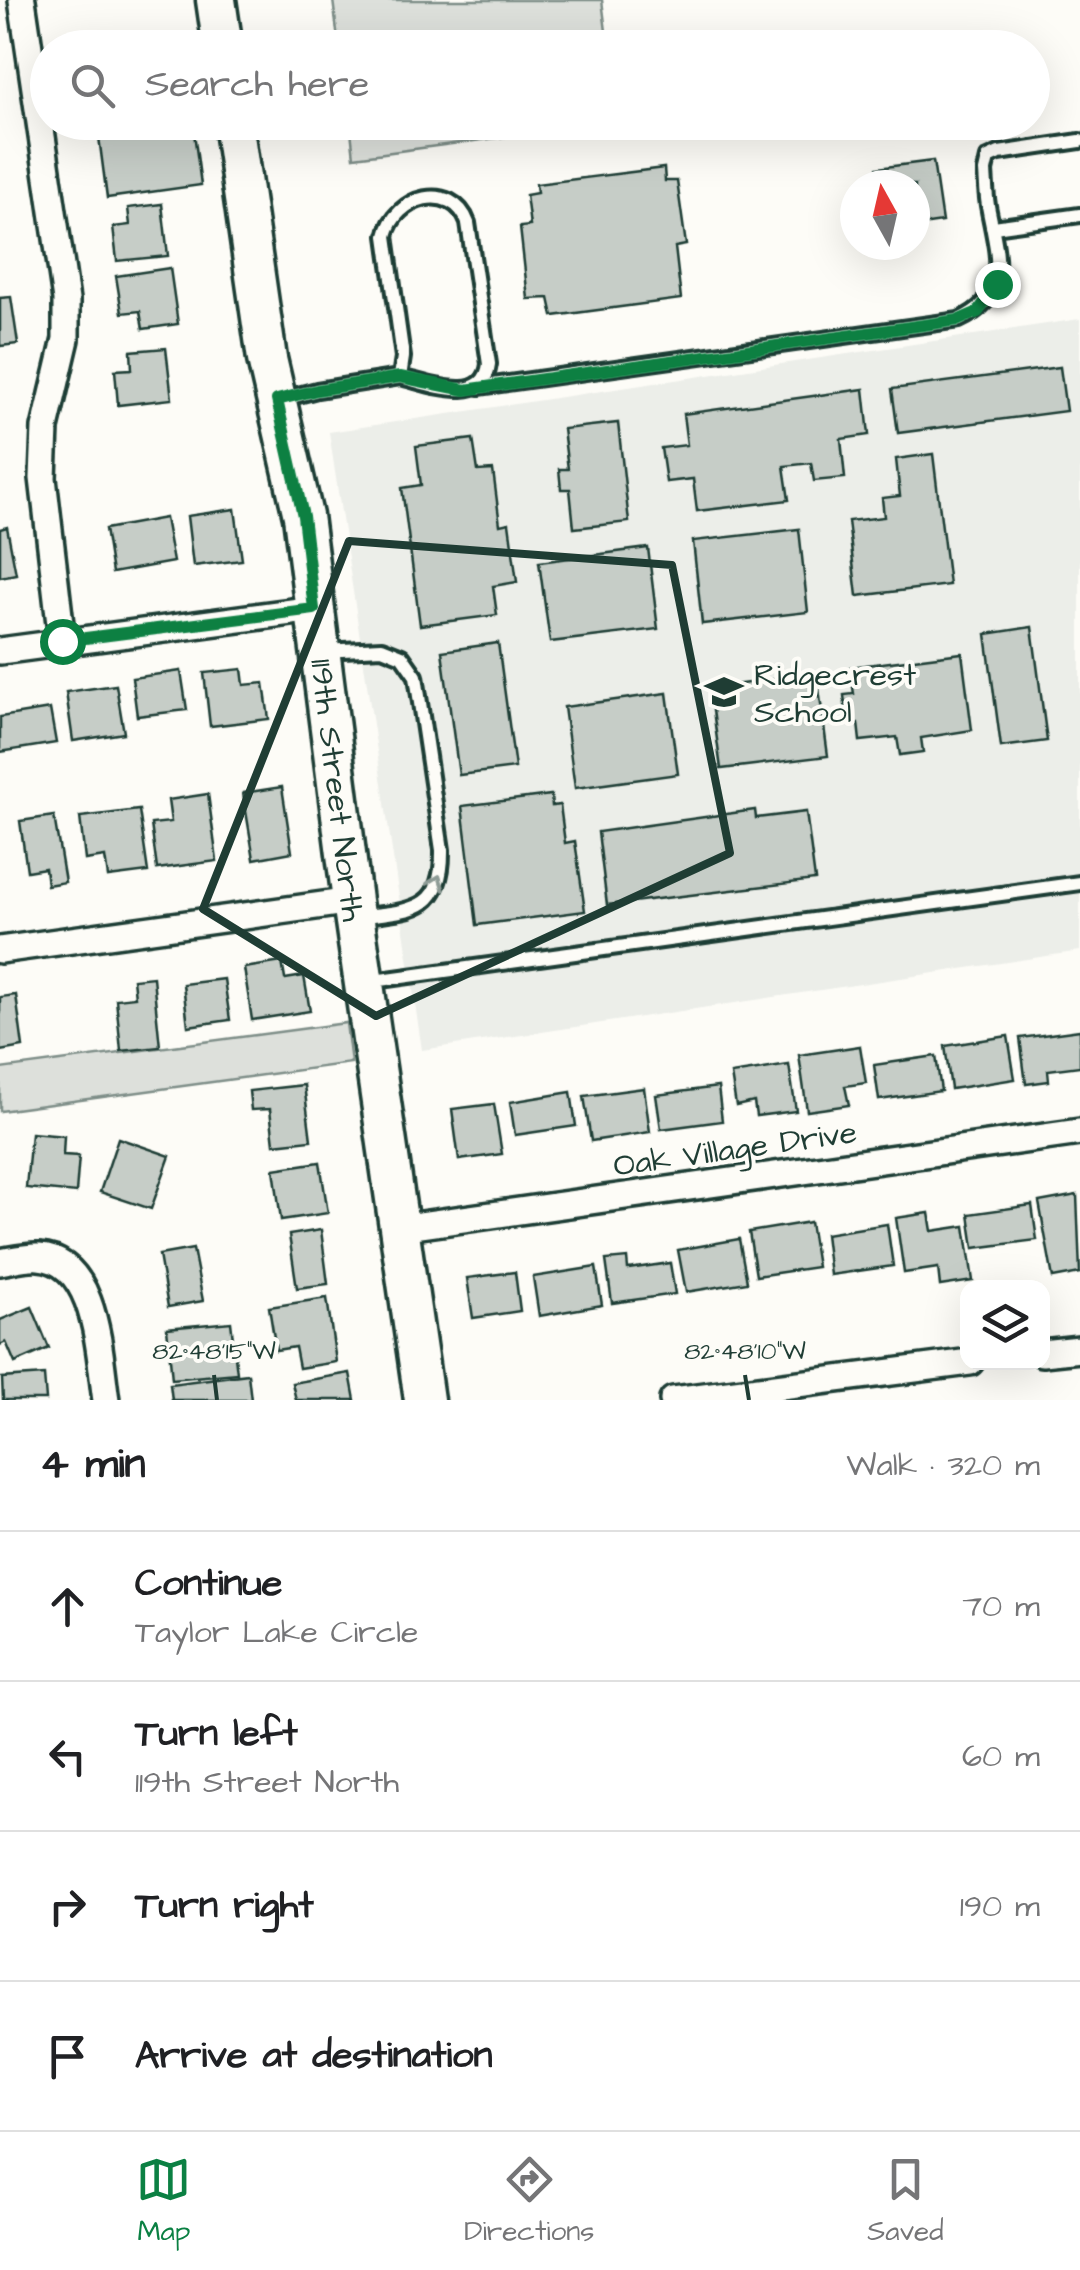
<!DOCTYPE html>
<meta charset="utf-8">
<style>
:root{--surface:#fff;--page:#f6f6f6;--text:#202124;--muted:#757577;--line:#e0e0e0;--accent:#0b8043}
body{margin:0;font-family:"Architects Daughter",sans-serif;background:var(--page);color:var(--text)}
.controls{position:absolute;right:30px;bottom:30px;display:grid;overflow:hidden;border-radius:20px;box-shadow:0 10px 40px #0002}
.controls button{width:90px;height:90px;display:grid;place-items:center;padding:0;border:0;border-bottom:2px solid var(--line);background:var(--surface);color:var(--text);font:50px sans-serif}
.compass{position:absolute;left:840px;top:170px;width:90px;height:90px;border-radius:50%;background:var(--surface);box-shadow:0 10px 40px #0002;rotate:352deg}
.stop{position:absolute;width:30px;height:30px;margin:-22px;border:8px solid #0b8043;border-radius:50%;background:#fff}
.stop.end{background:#0b8043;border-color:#fff;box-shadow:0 2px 10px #0008}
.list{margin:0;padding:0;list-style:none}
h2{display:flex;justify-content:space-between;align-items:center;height:130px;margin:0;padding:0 40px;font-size:42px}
h2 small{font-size:32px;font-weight:400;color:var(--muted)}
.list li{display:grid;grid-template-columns:65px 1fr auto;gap:30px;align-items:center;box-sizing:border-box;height:150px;padding:0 40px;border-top:2px solid var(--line)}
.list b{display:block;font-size:38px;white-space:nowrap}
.list p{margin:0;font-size:32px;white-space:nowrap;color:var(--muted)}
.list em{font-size:32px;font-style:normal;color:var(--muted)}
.icon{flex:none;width:55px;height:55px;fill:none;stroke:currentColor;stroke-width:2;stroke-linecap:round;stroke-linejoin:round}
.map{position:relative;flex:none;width:1080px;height:1400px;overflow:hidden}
.search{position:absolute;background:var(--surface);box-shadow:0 10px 40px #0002;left:30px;right:30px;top:30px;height:110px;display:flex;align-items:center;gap:25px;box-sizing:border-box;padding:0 35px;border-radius:55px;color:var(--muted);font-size:38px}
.sheet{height:730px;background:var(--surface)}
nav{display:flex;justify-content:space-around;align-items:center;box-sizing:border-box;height:140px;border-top:2px solid var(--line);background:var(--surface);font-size:28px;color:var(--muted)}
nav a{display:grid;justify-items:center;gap:5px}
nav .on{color:var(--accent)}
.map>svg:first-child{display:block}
.built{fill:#eceee9}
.green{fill:#dde0db;stroke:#7e8e88;stroke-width:2.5}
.building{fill:#c6cdc7;stroke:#1f3d34;stroke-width:2.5}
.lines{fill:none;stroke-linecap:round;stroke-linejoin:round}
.lane-casing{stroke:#1f3d34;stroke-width:20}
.street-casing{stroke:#1f3d34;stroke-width:32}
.secondary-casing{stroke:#1f3d34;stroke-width:45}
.lane{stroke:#fdfcf7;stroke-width:12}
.street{stroke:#fdfcf7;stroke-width:25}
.secondary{stroke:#fdfcf7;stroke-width:38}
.oneway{stroke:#8e9c96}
.route{stroke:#0b8043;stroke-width:12}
.marked{fill:none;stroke:#1f3d34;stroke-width:8;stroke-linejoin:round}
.ticks{fill:none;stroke:#1f3d34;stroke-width:4}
.labels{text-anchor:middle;stroke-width:8;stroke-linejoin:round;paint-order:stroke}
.poi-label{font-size:32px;fill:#1f3d34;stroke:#fdfcf7;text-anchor:start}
.street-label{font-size:32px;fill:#1f3d34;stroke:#fdfcf7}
.ticks-label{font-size:25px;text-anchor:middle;fill:#1f3d34;stroke:#fdfcf7;stroke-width:8;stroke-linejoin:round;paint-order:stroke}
</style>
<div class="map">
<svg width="1080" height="1400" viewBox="0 0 1080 1400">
<rect width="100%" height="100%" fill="#fdfcf7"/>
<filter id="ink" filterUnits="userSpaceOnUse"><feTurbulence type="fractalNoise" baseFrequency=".01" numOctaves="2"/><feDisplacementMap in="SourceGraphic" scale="20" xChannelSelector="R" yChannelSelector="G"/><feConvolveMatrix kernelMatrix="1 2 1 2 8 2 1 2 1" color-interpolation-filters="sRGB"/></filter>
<g filter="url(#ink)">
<path class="built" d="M 1080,319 L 1080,951 L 422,1050 L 329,432 Z"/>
<g class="green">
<path d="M 333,0 L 602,0 L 608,47 L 339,47 Z"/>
<path d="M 350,122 L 608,122 L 608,123 L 354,157 Z"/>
<path d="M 346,1023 L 351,1063 L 0,1111 L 0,1069 Z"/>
</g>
<g class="building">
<path d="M 162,36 L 164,48 L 90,48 L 89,45 Z"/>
<path d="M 193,125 L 201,185 L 107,198 L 99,137 Z"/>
<path d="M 933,161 L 942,222 L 915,226 L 915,185 L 879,185 L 877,168 Z"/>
<path d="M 664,168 L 665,181 L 677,181 L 686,245 L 675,247 L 681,299 L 553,316 L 549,298 L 528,299 L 520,227 L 530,226 L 526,195 L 537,193 L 536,184 Z"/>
<path d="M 162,204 L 168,256 L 117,261 L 113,227 L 130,225 L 128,208 Z"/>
<path d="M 170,268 L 178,324 L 143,329 L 140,311 L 122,313 L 116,276 Z"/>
<path d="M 11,297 L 18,344 L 0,346 L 0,298 Z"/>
<path d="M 166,348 L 172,399 L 118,405 L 115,370 L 132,369 L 131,351 Z"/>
<path d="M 1060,367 L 1066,411 L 898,433 L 892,389 Z"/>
<path d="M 864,389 L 869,435 L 841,439 L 845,478 L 814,481 L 811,463 L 784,466 L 789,500 L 697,511 L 693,479 L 666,482 L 661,448 L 687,445 L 683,414 Z"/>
<path d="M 618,423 L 629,522 L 574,528 L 570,489 L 561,489 L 559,469 L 568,469 L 563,429 Z"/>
<path d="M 473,439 L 478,471 L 493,470 L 500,525 L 509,523 L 517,582 L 493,586 L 497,615 L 420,625 L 402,488 L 421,485 L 416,446 Z"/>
<path d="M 933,454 L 949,585 L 857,596 L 848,521 L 884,517 L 882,498 L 900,496 L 896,459 Z"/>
<path d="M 235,509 L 242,560 L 193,566 L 187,516 Z"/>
<path d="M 165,518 L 173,562 L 112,573 L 105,529 Z"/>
<path d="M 7,527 L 16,574 L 0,577 L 0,529 Z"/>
<path d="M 799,529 L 808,612 L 702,624 L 693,541 Z"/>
<path d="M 648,548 L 658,629 L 550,642 L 539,562 Z"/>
<path d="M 1032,627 L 1047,741 L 1001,747 L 986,634 Z"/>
<path d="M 498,643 L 515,768 L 459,775 L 442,651 Z"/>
<path d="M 962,653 L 972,730 L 921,738 L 923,752 L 900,755 L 897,737 L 860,741 L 858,723 L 847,724 L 844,695 L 854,694 L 850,667 Z"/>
<path d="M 242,669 L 244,685 L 264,683 L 269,719 L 210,726 L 204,673 Z"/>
<path d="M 181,671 L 187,710 L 137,716 L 132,678 Z"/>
<path d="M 817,674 L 828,756 L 721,769 L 710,688 Z"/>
<path d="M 116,685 L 124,733 L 73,741 L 66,692 Z"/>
<path d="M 667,693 L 678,774 L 575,788 L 564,707 Z"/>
<path d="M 50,709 L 56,743 L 0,752 L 0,717 Z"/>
<path d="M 282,787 L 292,852 L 254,859 L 243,793 Z"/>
<path d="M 208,794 L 217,861 L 157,869 L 151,824 L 171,822 L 168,800 Z"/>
<path d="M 551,795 L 552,806 L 560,805 L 565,843 L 575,841 L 585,911 L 477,925 L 462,806 Z"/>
<path d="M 139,810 L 148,872 L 108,877 L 105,857 L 85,860 L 80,817 Z"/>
<path d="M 755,810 L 756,818 L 806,812 L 815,880 L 607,905 L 598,832 Z"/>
<path d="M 54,816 L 65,882 L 47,885 L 45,868 L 27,871 L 20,821 Z"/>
<path d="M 282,962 L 285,979 L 304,976 L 310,1011 L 252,1020 L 244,968 Z"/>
<path d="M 153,977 L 160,1047 L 121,1051 L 116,999 L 135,997 L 133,979 Z"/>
<path d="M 224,979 L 230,1020 L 188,1026 L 183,984 Z"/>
<path d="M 16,995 L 23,1047 L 0,1051 L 0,997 Z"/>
<path d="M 1080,1030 L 1080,1066 L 1048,1070 L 1049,1081 L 1026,1084 L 1020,1038 Z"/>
<path d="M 1008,1036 L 1015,1079 L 951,1089 L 945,1046 Z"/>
<path d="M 860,1046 L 866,1083 L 845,1086 L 849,1105 L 807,1111 L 799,1055 Z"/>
<path d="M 936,1056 L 941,1091 L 879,1100 L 874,1065 Z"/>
<path d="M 789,1065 L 796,1111 L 756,1116 L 754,1102 L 736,1106 L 731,1074 Z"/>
<path d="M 304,1085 L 311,1140 L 274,1144 L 270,1109 L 251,1110 L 249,1091 Z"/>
<path d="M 718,1087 L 722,1121 L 661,1129 L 656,1095 Z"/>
<path d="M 644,1088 L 650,1132 L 591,1141 L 584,1096 Z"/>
<path d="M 571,1092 L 576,1126 L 515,1135 L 510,1102 Z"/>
<path d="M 494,1104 L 502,1154 L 459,1160 L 452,1109 Z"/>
<path d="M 31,1133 L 64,1136 L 63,1155 L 79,1156 L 76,1193 L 26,1188 Z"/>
<path d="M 118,1138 L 170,1156 L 151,1209 L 100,1192 Z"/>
<path d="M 320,1162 L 328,1213 L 281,1220 L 274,1169 Z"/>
<path d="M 1077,1195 L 1080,1273 L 1053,1278 L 1039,1202 Z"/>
<path d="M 1032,1205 L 1037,1240 L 974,1248 L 969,1214 Z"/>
<path d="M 929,1213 L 932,1231 L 965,1226 L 973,1281 L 940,1286 L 938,1268 L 904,1273 L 896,1218 Z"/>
<path d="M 810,1222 L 817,1267 L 756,1276 L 749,1232 Z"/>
<path d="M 887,1224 L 893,1266 L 830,1275 L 825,1234 Z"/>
<path d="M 321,1230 L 328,1284 L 297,1288 L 289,1235 Z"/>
<path d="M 739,1239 L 747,1282 L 686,1292 L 678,1250 Z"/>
<path d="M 193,1249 L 203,1301 L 168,1307 L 159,1255 Z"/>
<path d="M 627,1258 L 628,1269 L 670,1263 L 675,1294 L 612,1303 L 606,1260 Z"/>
<path d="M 596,1267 L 602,1305 L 539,1316 L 533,1277 Z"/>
<path d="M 515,1272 L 520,1311 L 473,1318 L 467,1278 Z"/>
<path d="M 327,1298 L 336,1362 L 299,1368 L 295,1347 L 276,1350 L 269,1307 Z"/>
<path d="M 32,1307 L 49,1348 L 15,1363 L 6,1342 L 0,1345 L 0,1320 Z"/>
<path d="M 231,1322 L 237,1373 L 172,1379 L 167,1328 Z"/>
<path d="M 350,1373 L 355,1400 L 296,1400 L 292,1383 Z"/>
<path d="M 248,1374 L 251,1400 L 172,1400 L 170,1384 Z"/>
<path d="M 44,1375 L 46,1400 L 3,1400 L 2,1378 Z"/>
</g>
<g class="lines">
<g class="lane-casing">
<g id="lane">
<path d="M 994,227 L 1080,215"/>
<path d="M 479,387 L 959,320 C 1011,297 998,257 989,211 C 986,198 986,184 985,171 L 988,158 L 999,153 L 1080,141"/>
<path d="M 279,400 L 317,390 L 400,377 L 403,357 L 386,236 C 395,196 452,180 468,223 L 489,364 C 484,407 428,383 400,377"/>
<path d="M 323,651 L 382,648 L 402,656 L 416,676 L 442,850 C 443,914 409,910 357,917"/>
<path d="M 366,982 L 1080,883"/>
</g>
</g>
<g class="street-casing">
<g id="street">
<path d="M 22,0 L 66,300 L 66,339 L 45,428 L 43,478 L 62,641"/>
<path d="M 0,651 L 314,609"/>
<path d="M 0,950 L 352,901"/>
<path d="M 399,1228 L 1080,1132"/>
<path d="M 0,1262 C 12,1260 27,1256 39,1257 C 98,1261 99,1356 106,1400"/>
<path d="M 1042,1353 L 1080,1349"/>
<path d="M 673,1400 L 970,1362"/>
</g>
</g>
<g class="secondary-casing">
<g id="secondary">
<path d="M 216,0 L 223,48"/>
<path d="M 233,122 L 267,359 L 303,516 L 352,901 L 424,1400"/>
</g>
</g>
<use href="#lane" class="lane"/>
<use href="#street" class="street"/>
<use href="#secondary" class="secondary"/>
</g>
<defs><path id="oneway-chevron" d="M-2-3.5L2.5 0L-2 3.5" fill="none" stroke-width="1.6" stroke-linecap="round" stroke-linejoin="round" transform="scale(2.5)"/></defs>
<use class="oneway" href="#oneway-chevron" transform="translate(437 882) rotate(-70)"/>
</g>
<g class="lines" filter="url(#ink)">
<path class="route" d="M 62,641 L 314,609 L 303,516 L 277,400 L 317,390 L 400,377 L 465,390 L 959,320 L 978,312 L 997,284"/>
</g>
<path class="marked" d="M 349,541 L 672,565 L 730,853 L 376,1016 L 203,909 Z"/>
<path class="ticks" d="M 214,1375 L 217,1400M 745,1375 L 749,1400"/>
<defs>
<g id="school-bare" transform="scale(3)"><path d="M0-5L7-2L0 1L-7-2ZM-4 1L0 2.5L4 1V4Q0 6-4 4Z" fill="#1f3d34" stroke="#fdfcf7" stroke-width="2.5" paint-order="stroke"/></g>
</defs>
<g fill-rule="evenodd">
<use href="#school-bare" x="724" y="692"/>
</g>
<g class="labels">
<g class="poi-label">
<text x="754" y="685">Ridgecrest<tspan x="754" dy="37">School</tspan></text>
</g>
<g class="street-label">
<text transform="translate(338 790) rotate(83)" y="11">119th Street North</text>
<text transform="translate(735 1148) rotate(-8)" y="11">Oak Village Drive</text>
</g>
</g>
<g class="ticks-label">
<text x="214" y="1359">82°48'15"W</text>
<text x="745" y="1359">82°48'10"W</text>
</g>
</svg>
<div class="controls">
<button><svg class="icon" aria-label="layers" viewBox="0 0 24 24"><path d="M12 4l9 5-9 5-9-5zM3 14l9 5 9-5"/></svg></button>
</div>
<svg class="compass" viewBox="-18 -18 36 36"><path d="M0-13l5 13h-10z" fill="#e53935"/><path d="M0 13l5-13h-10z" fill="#757577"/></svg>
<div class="stop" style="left:62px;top:641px"></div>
<div class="stop end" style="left:997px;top:284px"></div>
<div class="search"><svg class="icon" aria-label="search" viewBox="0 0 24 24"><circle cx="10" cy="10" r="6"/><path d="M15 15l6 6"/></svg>Search here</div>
</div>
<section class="sheet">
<h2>4 min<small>Walk · 320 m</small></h2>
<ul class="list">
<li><svg class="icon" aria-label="ahead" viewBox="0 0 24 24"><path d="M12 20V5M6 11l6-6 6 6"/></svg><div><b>Continue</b><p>Taylor Lake Circle</p></div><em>70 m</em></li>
<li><svg class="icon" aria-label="left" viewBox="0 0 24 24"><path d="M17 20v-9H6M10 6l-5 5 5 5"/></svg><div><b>Turn left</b><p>119th Street North</p></div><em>60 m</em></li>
<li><svg class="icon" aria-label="right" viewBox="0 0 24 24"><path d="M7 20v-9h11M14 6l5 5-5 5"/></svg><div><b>Turn right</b></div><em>190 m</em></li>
<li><svg class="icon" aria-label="arrive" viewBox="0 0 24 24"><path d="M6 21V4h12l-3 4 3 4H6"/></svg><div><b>Arrive at destination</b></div></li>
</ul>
</section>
<nav>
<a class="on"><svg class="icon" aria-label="map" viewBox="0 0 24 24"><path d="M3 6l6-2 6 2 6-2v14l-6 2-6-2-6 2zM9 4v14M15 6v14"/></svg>Map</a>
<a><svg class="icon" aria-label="directions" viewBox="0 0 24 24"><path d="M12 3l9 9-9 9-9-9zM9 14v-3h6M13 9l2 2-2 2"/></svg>Directions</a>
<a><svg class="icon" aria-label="saved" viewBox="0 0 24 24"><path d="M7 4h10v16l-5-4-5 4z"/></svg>Saved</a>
</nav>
